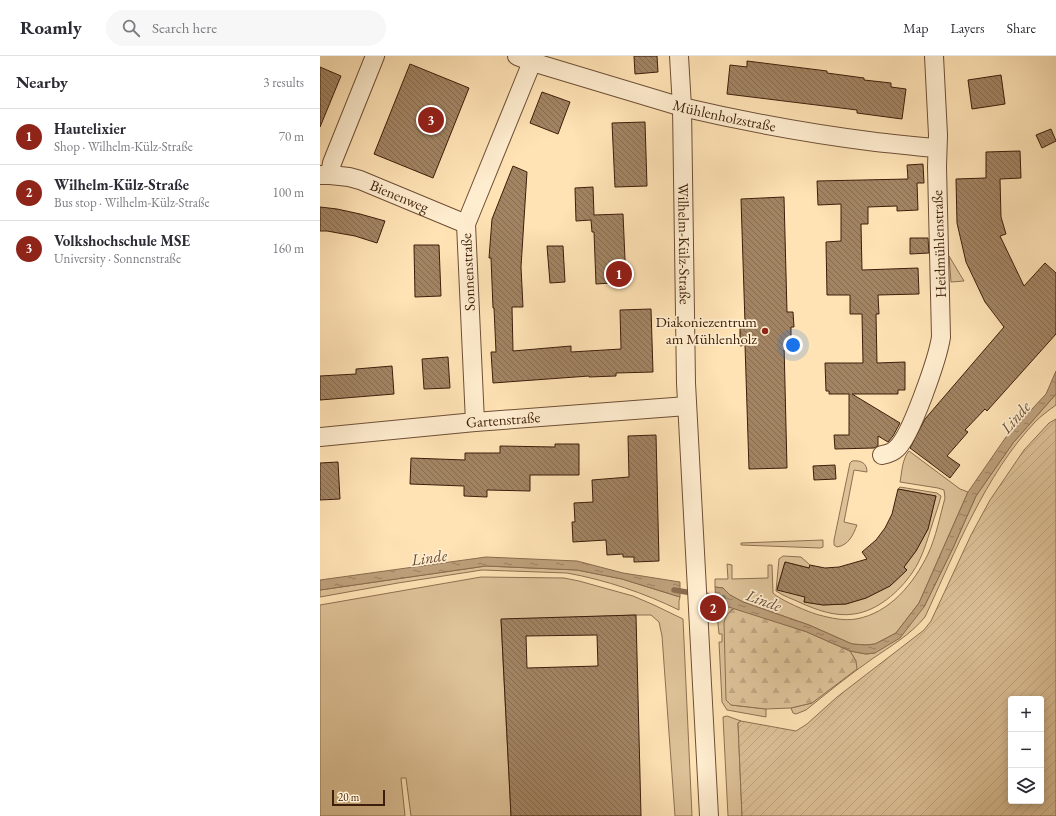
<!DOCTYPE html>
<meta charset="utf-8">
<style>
:root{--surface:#fff;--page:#f7f7f7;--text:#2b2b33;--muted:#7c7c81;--line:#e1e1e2;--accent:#8f2418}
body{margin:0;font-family:"EB Garamond",serif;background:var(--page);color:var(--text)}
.controls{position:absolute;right:12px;bottom:12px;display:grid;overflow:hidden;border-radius:4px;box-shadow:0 2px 10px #0003}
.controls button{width:36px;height:36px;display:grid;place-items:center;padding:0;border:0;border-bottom:1px solid var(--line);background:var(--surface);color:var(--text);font:20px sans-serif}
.scale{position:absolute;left:12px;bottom:10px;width:53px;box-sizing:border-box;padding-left:4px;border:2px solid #3d1e0a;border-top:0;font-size:11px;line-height:14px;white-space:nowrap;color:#3d1e0a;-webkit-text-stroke:3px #ffedcf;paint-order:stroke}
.you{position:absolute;left:473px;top:289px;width:14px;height:14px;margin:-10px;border:3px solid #fff;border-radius:50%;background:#1a73e8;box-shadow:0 0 0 6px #1a73e833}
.badge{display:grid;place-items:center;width:26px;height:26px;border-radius:50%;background:var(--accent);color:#fff;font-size:13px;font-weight:700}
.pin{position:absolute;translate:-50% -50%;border:2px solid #fff;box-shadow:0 1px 4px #0006}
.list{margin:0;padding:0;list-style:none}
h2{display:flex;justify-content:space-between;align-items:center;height:52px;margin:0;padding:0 16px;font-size:17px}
h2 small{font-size:13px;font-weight:400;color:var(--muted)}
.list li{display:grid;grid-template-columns:26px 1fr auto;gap:12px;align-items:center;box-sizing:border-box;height:56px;padding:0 16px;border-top:1px solid var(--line)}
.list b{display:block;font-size:15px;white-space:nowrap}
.list p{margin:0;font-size:13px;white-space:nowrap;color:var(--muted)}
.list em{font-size:13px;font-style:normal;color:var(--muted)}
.icon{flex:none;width:22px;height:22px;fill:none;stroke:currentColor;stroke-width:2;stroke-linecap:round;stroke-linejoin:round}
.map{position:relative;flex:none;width:736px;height:760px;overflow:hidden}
header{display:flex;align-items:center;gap:24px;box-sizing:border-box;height:56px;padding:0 20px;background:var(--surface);border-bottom:1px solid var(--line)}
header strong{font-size:19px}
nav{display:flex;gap:22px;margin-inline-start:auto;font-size:14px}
.search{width:280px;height:36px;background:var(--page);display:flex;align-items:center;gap:10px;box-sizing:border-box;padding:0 14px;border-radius:22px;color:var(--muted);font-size:15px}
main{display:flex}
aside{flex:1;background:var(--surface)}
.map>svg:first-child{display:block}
.grass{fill:#dec298;stroke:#8e7051}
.forest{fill:url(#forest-firs);stroke:#8e7051}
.garden{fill:url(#garden-furrows);stroke:#8e7051;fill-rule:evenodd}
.water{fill:url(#water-ripples);stroke:#8a6c4e}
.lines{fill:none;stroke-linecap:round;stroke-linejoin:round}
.stream{stroke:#8a6c4e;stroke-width:5.5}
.building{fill:url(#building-back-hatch);stroke:#3d1e0a;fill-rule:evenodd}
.minor-casing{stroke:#6e4f35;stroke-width:20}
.minor{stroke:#ffedcf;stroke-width:18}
.poi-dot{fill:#8f2418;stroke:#ffedcf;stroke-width:1.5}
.labels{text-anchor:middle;stroke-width:3.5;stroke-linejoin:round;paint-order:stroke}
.street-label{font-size:15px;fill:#3d1e0a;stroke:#ffedcf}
.poi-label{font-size:15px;fill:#3d1e0a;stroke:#ffedcf;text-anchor:end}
.water-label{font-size:16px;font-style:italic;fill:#6a4c32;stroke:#ffedcf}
</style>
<header>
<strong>Roamly</strong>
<div class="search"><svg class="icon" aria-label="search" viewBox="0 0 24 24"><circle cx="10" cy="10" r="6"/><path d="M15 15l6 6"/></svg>Search here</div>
<nav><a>Map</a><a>Layers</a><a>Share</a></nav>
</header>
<main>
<aside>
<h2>Nearby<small>3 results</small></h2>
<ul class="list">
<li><span class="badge">1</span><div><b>Hautelixier</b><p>Shop · Wilhelm-Külz-Straße</p></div><em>70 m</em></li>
<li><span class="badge">2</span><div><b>Wilhelm-Külz-Straße</b><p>Bus stop · Wilhelm-Külz-Straße</p></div><em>100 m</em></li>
<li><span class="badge">3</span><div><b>Volkshochschule MSE</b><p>University · Sonnenstraße</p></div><em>160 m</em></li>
</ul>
</aside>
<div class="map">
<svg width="736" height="760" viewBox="0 0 736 760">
<defs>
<pattern id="forest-firs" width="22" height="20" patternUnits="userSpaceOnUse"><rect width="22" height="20" fill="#dec298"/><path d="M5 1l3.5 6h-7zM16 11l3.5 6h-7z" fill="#bfa682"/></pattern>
<pattern id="garden-furrows" width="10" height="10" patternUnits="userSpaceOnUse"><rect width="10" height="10" fill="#dec298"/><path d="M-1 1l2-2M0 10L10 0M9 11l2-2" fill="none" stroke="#bfa682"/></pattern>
<pattern id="water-ripples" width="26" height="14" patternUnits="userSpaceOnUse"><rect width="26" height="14" fill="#bda07b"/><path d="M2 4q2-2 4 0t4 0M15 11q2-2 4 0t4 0" fill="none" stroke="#9b8263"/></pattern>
<pattern id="building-back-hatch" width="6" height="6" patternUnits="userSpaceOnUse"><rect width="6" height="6" fill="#a28463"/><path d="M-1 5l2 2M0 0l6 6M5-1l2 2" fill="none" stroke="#856b50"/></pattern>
</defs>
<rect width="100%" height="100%" fill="#ffe3b5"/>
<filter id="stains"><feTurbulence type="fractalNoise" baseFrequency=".005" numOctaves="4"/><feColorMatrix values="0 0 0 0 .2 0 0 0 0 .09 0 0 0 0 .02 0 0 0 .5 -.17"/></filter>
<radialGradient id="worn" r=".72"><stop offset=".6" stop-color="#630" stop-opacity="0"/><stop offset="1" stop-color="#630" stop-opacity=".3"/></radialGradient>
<g class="grass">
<path d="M 629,200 L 644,225 L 631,226 Z"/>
<path d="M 736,338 L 736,349 C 729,354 721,360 715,366 C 665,419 635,496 605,561 C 590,579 571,590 552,603 C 529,619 507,637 486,654 L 476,658 L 473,657 L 471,652 L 492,647 L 536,605 L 530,595 L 546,598 L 555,597 L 604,551 L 633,492 L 656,440 L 693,387 Z"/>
<path d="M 589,395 L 640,433 L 648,436 L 599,547 L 576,577 L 555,588 L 546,589 L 532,588 L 489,569 L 423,546 L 410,539 L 403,532 L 395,531 L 395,523 L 408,523 L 407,508 L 412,509 L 412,523 L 448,522 L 448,509 L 452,509 L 453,537 C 460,544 488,556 499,559 C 511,562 523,565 536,563 C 570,557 594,527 608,498 C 616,481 620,460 625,442 L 624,434 L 618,432 L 580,426 C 582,416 582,403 589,395 Z"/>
<path d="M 532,405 C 541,404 547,407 547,416 L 534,414 L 524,466 L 537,469 C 533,479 529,489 517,491 L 514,489 L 514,484 L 530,407 Z"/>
<path d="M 580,431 L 617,437 L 621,440 C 619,449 615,459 612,469 C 607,485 602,503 592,517 C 579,536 557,555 534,558 C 515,561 497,554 481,547 C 473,543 463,540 456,535 L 459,503 L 463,500 L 481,501 L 490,509 L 489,512 L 465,506 L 457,533 L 485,541 L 484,546 L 503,549 L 526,548 L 546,542 L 570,530 L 587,514 L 584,511 L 596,495 L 608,473 L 616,440 L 578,433 Z"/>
<path d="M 503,484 L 503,491 L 500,492 L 421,489 L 421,487 Z"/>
<path d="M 166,510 L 257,514 L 302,523 L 360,541 L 359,545 L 359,554 C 324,537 286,524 247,517 L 162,514 L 78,527 L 0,541 L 0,534 Z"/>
<path d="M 161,521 L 244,522 L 259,525 L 313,540 L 334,549 L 363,563 L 372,760 L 355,760 L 342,580 L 339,566 L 331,559 L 316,559 L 181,564 L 191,760 L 91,760 L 86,722 L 81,722 L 85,760 L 0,760 L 0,549 Z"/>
<path d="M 396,547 L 415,552 L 411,554 L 411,649 L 446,653 L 446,661 L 407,654 L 402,646 L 399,586 L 402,586 L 402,578 L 399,578 Z"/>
<path d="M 407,660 L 421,665 L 418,667 L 422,760 L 408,760 L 403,661 Z"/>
</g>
<path class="forest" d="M 415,552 L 487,576 L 530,595 L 536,605 L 537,613 L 492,647 L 471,652 L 446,653 L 411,649 L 406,644 L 404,567 C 405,561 409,555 415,552 Z"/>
<path class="garden" d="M 736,363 L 736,760 L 422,760 L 418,667 L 421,665 L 476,675 L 487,668 L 517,641 L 604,574 L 611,565 L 651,479 L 670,444 L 704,394 L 729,367 ZM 691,643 L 721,643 L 721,745 L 691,745 Z"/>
<g class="water">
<path d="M 736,315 L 736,338 L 693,387 L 656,440 L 633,492 L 604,551 L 580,582 L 555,597 L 546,598 L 530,595 L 487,576 L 396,547 L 395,531 L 403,532 L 410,539 L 423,546 L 489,569 L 532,588 L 546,589 L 555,588 L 576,577 L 599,547 L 648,436 L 686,381 L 726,338 Z"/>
<path d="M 166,501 L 257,505 L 303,517 L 360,526 L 360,541 L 302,523 L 257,514 L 166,510 L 0,534 L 0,524 Z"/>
</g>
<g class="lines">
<path class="stream" d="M 354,534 L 403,542"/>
</g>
<g class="building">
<path d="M 314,0 L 337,0 L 338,16 L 315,18 Z"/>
<path d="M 427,5 L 507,15 L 507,17 L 544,22 L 544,24 L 571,27 L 571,31 L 586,33 L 582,63 L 537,57 L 537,54 L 407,38 L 410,9 L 427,11 Z"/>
<path d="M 90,8 L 149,32 L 113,122 L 54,98 Z"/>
<path d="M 0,11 L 21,20 L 0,71 Z"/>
<path d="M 681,19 L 685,48 L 652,53 L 648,24 Z"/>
<path d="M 222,36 L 250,46 L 238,78 L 210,67 Z"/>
<path d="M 325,66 L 327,130 L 295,131 L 292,67 Z"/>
<path d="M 731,73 L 736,85 L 722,92 L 716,79 Z"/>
<path d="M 700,95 L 701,122 L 680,123 L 681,161 L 686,178 L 680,180 L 704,230 L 725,207 L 736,217 L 736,278 L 667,355 L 665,353 L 645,374 L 648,376 L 627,400 L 640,409 L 630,422 L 590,392 L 605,363 L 684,271 L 665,246 L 646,206 L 637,167 L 636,123 L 666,122 L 666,96 Z"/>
<path d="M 603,108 L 604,127 L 597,127 L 598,154 L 577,155 L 577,150 L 548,151 L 548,168 L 541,168 L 542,214 L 598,212 L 599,238 L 558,239 L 559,258 L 556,258 L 557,307 L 585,306 L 585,334 L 578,334 L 578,338 L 532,338 L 580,367 L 573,380 L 568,386 L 558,380 L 558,390 L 554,392 L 515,393 L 514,379 L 529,379 L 529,338 L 509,338 L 509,335 L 506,335 L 505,307 L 543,307 L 542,258 L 530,258 L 530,239 L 507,239 L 506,186 L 521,185 L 521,148 L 498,149 L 497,125 L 588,123 L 587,109 Z"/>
<path d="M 193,110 L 207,116 L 201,211 L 203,251 L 192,251 L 193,295 L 251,290 L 251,296 L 301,293 L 300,254 L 331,253 L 333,316 L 296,317 L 296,320 L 269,321 L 269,320 L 173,327 L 171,296 L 176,296 L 174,252 L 173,252 L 171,202 L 169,202 L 172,163 Z"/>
<path d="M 273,131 L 274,159 L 303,158 L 306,226 L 276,228 L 274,176 L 272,176 L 271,164 L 256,165 L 255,132 Z"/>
<path d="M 464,141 L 467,256 L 473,256 L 474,271 L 471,271 L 471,288 L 464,288 L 467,412 L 429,413 L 425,289 L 420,290 L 420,267 L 425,267 L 421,143 Z"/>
<path d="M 0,151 L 17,153 L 40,158 L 65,165 L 57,187 L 35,180 L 7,175 L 0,175 Z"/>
<path d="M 590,182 L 608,182 L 609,197 L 590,198 Z"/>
<path d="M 94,189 L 119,189 L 121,240 L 95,241 Z"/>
<path d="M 227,190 L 243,190 L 245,226 L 230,227 Z"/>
<path d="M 128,301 L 130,332 L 104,333 L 102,303 Z"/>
<path d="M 72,310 L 74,338 L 0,344 L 0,320 L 36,318 L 36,313 Z"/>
<path d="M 336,379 L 339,505 L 314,506 L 314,501 L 303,501 L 303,498 L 287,499 L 286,484 L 253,486 L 252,466 L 255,466 L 254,447 L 273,446 L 272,424 L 309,421 L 308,380 Z"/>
<path d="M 235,388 L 259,388 L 259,419 L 210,419 L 210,435 L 167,434 L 167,441 L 144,440 L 144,430 L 90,428 L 91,402 L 145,404 L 145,397 L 180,397 L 180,390 L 235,391 Z"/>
<path d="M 18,406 L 20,443 L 0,444 L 0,407 Z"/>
<path d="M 515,409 L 516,423 L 494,424 L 493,410 Z"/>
<path d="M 578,433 L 616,440 L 608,473 L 596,495 L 584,511 L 587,514 L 570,530 L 546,542 L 526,548 L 503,549 L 484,546 L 485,541 L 457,534 L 465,506 L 489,512 L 490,509 L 505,512 L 519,511 L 547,503 L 542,496 L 556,484 L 565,472 L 572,458 Z"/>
<path d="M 316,559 L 321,760 L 191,760 L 181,563 ZM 277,579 L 278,610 L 207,612 L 206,580 Z"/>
</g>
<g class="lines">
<g class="minor-casing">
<g id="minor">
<path id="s1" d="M 197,0 L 212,6 L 362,51 C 426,66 491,78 556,86 C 577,88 597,91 617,92"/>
<path id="s2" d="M 359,0 L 362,51 L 366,327 L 389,760"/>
<path d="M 0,119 L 10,119 L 12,107 L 55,0"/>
<path id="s3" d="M 10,119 L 29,121 L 40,124 L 146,168"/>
<path d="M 155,366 L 146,168 L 212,6"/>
<path id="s4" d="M 0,381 L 155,366 L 367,350"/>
<path d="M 562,399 C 567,398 572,397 576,393 C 591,381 618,301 621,281 L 617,111 L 618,79 L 614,0"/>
</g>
</g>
<use href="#minor" class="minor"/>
</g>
<circle class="poi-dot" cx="445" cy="275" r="4"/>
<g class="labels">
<g class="street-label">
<text dy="5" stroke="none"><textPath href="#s1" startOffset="216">Mühlenholzstraße</textPath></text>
<text dy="5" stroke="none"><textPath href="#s3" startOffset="73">Bienenweg</textPath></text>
<text dy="5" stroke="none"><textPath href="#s2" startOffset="188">Wilhelm-Külz-Straße</textPath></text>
<text transform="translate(619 188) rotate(-92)" y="5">Heidmühlenstraße</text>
<text transform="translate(148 216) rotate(-93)" y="5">Sonnenstraße</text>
<text dy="5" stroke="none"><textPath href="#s4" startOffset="184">Gartenstraße</textPath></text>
</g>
<g class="poi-label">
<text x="437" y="271">Diakoniezentrum<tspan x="437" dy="17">am Mühlenholz</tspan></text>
</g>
<g class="water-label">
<text transform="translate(695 361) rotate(-49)" y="6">Linde</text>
<text transform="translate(109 501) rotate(-8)" y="6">Linde</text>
<text transform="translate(444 544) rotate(20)" y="6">Linde</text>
</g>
</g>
<rect width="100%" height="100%" filter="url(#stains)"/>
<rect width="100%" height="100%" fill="url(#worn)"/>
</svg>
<div class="controls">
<button>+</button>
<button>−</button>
<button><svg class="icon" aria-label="layers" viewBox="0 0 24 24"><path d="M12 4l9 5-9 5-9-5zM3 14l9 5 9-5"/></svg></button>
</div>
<div class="scale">20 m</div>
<div class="you"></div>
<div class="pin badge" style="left:299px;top:218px">1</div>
<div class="pin badge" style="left:393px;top:552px">2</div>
<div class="pin badge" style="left:111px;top:64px">3</div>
</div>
</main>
